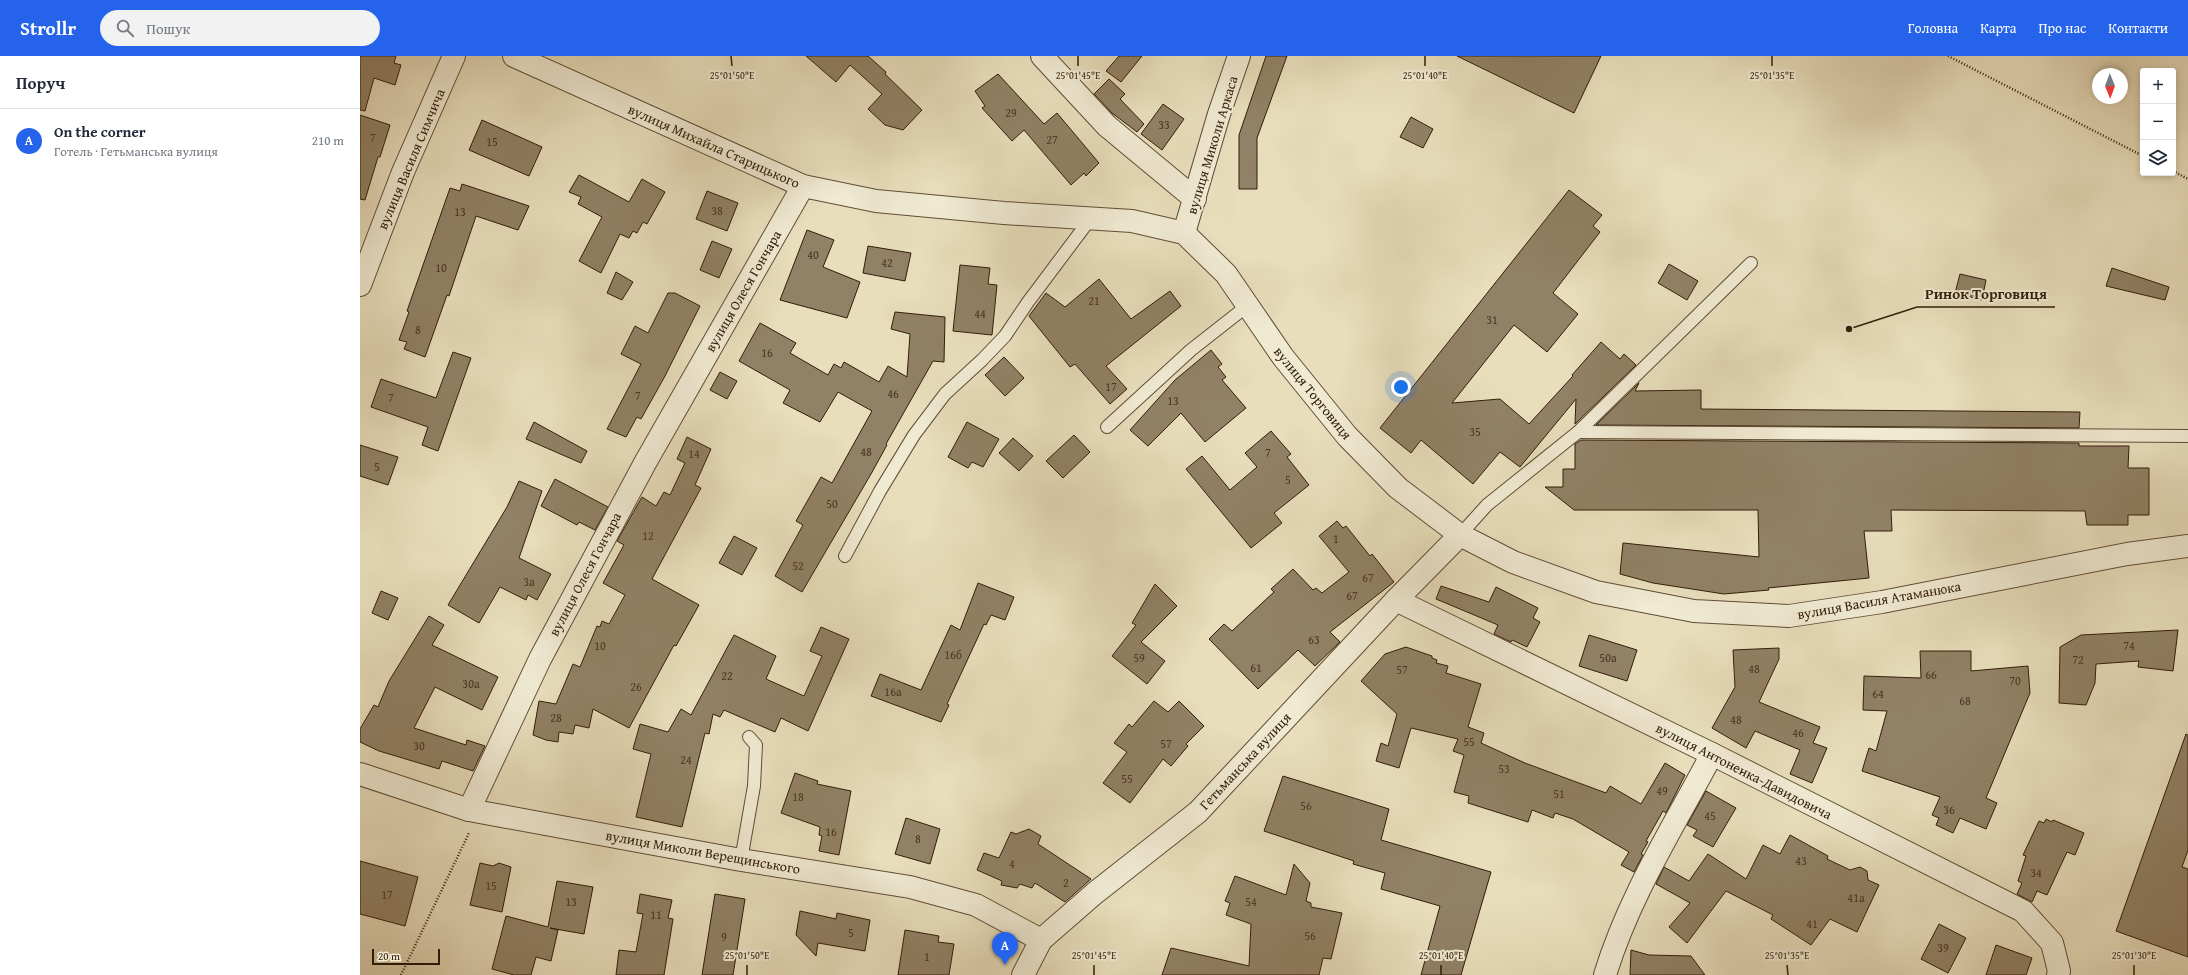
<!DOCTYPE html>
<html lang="uk">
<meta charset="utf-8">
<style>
:root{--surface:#fff;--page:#f2f2f3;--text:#1f2937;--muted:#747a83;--line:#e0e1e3;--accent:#2563eb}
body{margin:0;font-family:"Gentium Book Plus",serif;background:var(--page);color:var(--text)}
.controls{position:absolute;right:12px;top:12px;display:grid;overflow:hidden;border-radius:4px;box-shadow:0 2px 6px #0003}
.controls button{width:36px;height:36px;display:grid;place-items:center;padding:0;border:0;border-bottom:1px solid var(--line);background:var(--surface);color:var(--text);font:20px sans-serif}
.compass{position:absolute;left:1732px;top:12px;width:36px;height:36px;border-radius:50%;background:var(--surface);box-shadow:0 2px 6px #0003;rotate:179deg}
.scale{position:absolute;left:12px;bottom:10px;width:68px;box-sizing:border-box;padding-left:4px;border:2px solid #321d08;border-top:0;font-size:11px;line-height:14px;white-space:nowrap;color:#321d08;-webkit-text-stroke:3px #f0ead3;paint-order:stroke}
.you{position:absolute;left:1041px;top:331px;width:14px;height:14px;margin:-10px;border:3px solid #fff;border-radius:50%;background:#1a73e8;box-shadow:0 0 0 6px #1a73e833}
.badge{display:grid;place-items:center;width:26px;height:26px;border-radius:50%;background:var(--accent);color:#fff;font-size:13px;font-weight:700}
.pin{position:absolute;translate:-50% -33px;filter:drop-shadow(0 1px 2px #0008)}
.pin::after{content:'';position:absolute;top:21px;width:14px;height:12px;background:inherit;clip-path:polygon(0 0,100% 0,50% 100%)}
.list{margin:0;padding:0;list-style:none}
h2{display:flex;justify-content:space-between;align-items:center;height:52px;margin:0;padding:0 16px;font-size:17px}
h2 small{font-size:13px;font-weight:400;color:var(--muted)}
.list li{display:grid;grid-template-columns:26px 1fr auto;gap:12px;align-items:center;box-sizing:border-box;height:64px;padding:0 16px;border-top:1px solid var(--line)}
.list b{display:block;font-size:15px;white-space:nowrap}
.list p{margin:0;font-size:13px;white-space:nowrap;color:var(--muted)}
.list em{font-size:13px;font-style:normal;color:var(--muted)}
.icon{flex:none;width:22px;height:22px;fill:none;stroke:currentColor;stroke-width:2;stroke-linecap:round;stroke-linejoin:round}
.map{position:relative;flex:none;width:1828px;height:919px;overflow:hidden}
header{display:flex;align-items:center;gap:24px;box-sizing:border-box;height:56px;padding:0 20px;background:var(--accent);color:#fff}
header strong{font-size:19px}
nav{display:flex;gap:22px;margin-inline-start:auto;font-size:14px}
.search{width:280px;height:36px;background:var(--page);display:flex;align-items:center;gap:10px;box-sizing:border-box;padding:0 14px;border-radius:22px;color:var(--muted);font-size:15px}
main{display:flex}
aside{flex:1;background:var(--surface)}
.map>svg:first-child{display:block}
.building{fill:#918166;stroke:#321d08}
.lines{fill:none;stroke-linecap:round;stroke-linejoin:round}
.service-casing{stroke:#604d35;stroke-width:14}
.minor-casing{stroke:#604d35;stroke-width:24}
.tertiary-casing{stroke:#604d35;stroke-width:24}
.path{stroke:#321d08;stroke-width:2.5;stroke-dasharray:1 2;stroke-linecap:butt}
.service{stroke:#f0ead3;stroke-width:12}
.minor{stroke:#f0ead3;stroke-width:22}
.tertiary{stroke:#f0ead3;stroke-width:22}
.ticks{fill:none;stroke:#321d08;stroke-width:1.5}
.labels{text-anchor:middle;stroke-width:4;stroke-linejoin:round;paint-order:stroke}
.number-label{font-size:12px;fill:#4a3620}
.street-label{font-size:14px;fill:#321d08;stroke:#f0ead3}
.ticks-label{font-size:10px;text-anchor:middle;fill:#321d08;stroke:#f0ead3;stroke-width:4;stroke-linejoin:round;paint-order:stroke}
.leader{fill:none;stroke:#321d08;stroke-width:1.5}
.callout-dot{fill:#321d08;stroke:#f0ead3;stroke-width:1.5}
.callout-label{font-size:15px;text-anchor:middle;font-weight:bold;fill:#321d08;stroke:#f0ead3;stroke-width:4;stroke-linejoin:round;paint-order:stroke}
</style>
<header>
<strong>Strollr</strong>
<div class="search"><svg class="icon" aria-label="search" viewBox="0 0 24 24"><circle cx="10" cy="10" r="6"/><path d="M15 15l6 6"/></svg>Пошук</div>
<nav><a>Головна</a><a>Карта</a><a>Про нас</a><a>Контакти</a></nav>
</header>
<main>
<aside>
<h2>Поруч<small></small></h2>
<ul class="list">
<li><span class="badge">A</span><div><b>On the corner</b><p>Готель · Гетьманська вулиця</p></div><em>210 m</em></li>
</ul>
</aside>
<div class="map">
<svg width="1828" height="919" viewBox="0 0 1828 919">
<rect width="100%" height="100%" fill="#e8debc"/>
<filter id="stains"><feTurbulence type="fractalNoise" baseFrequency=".005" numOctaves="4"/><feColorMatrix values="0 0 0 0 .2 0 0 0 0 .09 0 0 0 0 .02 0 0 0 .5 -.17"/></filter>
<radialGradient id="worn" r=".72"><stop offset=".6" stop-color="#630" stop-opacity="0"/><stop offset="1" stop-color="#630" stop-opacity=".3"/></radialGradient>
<g class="building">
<path d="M 0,0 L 36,0 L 34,7 L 41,9 L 35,29 L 14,22 L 5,55 L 0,54 Z"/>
<path d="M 446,0 L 508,0 L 526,16 L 525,18 L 562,54 L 543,74 L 525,69 L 508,53 L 522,38 L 490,9 L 476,26 Z"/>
<path d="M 759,0 L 782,0 L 761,26 L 746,15 Z"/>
<path d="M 906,0 L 927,0 L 897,82 L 897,133 L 879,133 L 879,79 Z"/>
<path d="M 1097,0 L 1241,0 L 1214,57 Z"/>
<path d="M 638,18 L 684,68 L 697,57 L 739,107 L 726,120 L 724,117 L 711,129 L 664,74 L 652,85 L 622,52 L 625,50 L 615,35 Z"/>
<path d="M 749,23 L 765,38 L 760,43 L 784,68 L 777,76 L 752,57 L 734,38 Z"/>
<path d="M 803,48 L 824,63 L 802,94 L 781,78 Z"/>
<path d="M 0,59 L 30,69 L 20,101 L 18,101 L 5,144 L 0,143 Z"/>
<path d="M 1051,61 L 1073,73 L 1063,92 L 1040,81 Z"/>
<path d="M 122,64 L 182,91 L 169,120 L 109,94 Z"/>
<path d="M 219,119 L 269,146 L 282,123 L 305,136 L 287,168 L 283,166 L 277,177 L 273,175 L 269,182 L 260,178 L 241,217 L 219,205 L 242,161 L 218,148 L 221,141 L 209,136 Z"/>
<path d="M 102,128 L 169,150 L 158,174 L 116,160 L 89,240 L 87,239 L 65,301 L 44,293 L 47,286 L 39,284 L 49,256 L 47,255 L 90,132 L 100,135 Z"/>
<path d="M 1209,134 L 1242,159 L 1233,170 L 1240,176 L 1193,237 L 1218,258 L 1187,296 L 1154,269 L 1092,347 L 1140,343 L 1169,368 L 1213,320 L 1212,319 L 1241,286 L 1260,303 L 1264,298 L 1276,309 L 1215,368 L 1216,343 L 1160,411 L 1140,396 L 1113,428 L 1061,384 L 1051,397 L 1020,372 Z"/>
<path d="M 347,135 L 378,147 L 367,175 L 336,163 Z"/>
<path d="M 447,174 L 474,184 L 463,211 L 500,226 L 487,262 L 420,244 Z"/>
<path d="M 352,185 L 372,193 L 359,222 L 340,214 Z"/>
<path d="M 508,190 L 551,197 L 545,225 L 503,217 Z"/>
<path d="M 1309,208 L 1338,225 L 1327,244 L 1298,227 Z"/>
<path d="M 600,209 L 630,212 L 628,228 L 637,229 L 632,279 L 593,275 Z"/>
<path d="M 1752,212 L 1809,231 L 1805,244 L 1746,230 Z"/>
<path d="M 256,216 L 273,226 L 262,244 L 247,237 Z"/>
<path d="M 1600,218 L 1626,224 L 1622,244 L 1595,237 Z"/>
<path d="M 739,223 L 771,263 L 810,235 L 821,250 L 746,310 L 767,333 L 750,348 L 715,308 L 710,311 L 669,260 L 686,237 L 705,251 Z"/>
<path d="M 308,237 L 315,237 L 340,250 L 305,320 L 281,363 L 277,361 L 266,381 L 247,373 L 281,308 L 261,298 L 275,270 L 288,277 Z"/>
<path d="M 535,256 L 585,261 L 584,306 L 573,305 L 526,388 L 527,389 L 511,418 L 442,536 L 415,520 L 443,469 L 436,465 L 461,421 L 472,427 L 512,355 L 478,336 L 460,366 L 423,347 L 430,334 L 379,305 L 400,267 L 436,287 L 430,297 L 468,319 L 474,308 L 481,312 L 484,306 L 519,326 L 528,310 L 547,321 L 550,278 L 531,273 Z"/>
<path d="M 851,294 L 862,308 L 858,311 L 866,321 L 862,324 L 886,352 L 845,386 L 821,357 L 788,390 L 770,374 L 815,324 Z"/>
<path d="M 93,296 L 111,302 L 78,395 L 62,389 L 68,371 L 11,351 L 21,323 L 76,342 Z"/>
<path d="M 644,301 L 664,322 L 645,340 L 625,319 Z"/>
<path d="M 360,316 L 377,325 L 367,343 L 350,334 Z"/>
<path d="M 1279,327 L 1275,335 L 1341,334 L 1341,353 L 1720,356 L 1719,372 L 1236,369 Z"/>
<path d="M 174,366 L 227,395 L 221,407 L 166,383 Z"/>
<path d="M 607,366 L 639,383 L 623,411 L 612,406 L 608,412 L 588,401 Z"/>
<path d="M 911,375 L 931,398 L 927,401 L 949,429 L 914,457 L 922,467 L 891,492 L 826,413 L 842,400 L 870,434 L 897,411 L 885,397 Z"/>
<path d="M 714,379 L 730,396 L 703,422 L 686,405 Z"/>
<path d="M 327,381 L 351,393 L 335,429 L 341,432 L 292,523 L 339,549 L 316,590 L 314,589 L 269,672 L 233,653 L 229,672 L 215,669 L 213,678 L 199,676 L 198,686 L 186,684 L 173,679 L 179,645 L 196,648 L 213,608 L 220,611 L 237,570 L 240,571 L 242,565 L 249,568 L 265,539 L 243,527 L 264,489 L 257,485 L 282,441 L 296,450 L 304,436 L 310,439 L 325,407 L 317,403 Z"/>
<path d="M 653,382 L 673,400 L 659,415 L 639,397 Z"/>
<path d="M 1221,384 L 1719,387 L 1719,390 L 1769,390 L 1768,412 L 1789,412 L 1789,459 L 1768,459 L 1768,469 L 1727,469 L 1725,455 L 1531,454 L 1532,475 L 1504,475 L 1509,522 L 1408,532 L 1409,534 L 1364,538 L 1293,527 L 1260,518 L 1263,487 L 1399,501 L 1398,454 L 1214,454 L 1185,431 L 1203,431 L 1203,413 L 1215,413 L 1215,388 Z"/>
<path d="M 0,389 L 38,401 L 28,429 L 0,420 Z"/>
<path d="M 195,423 L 248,451 L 235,474 L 219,466 L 217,469 L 181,450 Z"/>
<path d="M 159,425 L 182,435 L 159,502 L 191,518 L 177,544 L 168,539 L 166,544 L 140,531 L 119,567 L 88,549 L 147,451 Z"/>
<path d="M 977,465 L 983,472 L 986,470 L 1010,500 L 1012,498 L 1034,526 L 970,576 L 980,586 L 955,610 L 938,594 L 898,633 L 849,583 L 864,568 L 872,575 L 914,536 L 911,533 L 933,513 L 953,534 L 956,532 L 962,537 L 989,516 L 959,480 Z"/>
<path d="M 374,480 L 397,492 L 382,519 L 359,507 Z"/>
<path d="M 618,527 L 654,541 L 645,564 L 631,559 L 626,569 L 624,568 L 587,648 L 589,649 L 581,666 L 511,640 L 520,618 L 561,634 L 591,569 L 600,574 Z"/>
<path d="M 795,528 L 817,550 L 781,586 L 805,605 L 787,628 L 752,600 L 776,569 L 772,567 Z"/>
<path d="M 1081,530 L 1129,546 L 1136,531 L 1178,552 L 1173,562 L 1180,566 L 1167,591 L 1152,584 L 1151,586 L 1134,578 L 1138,569 L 1076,543 Z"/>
<path d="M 21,535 L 38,542 L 28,564 L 12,557 Z"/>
<path d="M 69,560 L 84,569 L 72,589 L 138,621 L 122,654 L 75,631 L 54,672 L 106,689 L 107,684 L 125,690 L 113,715 L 82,705 L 79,713 L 19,695 L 0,686 L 0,673 L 14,649 L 18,651 L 29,625 Z"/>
<path d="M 461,571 L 489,583 L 448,675 L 421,662 L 415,676 L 364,654 L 360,661 L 353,658 L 349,678 L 345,677 L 322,771 L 276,761 L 291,698 L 273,693 L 280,668 L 308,676 L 321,653 L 331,659 L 374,579 L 416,600 L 406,623 L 444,640 L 462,600 L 450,595 Z"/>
<path d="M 1818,574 L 1813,615 L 1778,611 L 1779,605 L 1736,608 L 1735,627 L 1726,649 L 1699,647 L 1700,591 L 1721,579 Z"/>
<path d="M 1229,579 L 1277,594 L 1267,625 L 1219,610 Z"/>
<path d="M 1046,591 L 1072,600 L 1072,602 L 1077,604 L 1076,607 L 1088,610 L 1086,617 L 1121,628 L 1108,671 L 1124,677 L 1121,687 L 1165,707 L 1246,737 L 1250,730 L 1281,748 L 1305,707 L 1325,719 L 1306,757 L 1303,755 L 1286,785 L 1288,786 L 1281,798 L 1283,799 L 1274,816 L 1261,809 L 1269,796 L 1213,763 L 1195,757 L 1193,762 L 1172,754 L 1168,766 L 1108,747 L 1109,740 L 1094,736 L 1104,699 L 1093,695 L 1098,683 L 1051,672 L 1039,712 L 1016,705 L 1021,687 L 1028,690 L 1037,658 L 1001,625 L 1025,598 Z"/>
<path d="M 1419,592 L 1419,603 L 1399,646 L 1460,671 L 1453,687 L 1467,692 L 1452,727 L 1430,718 L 1440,694 L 1395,675 L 1386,692 L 1352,672 L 1375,631 L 1373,594 Z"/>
<path d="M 1560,595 L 1611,595 L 1611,615 L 1668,610 L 1670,637 L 1626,742 L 1637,747 L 1626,773 L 1600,762 L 1593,777 L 1576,769 L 1579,762 L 1572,759 L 1580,741 L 1502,715 L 1509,692 L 1516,695 L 1527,655 L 1503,654 L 1504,620 L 1561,622 Z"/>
<path d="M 794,645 L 808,656 L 819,645 L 844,670 L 826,688 L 828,690 L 811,710 L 803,703 L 770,747 L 743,727 L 767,696 L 754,687 L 769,668 L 772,671 Z"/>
<path d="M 1826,678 L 1828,679 L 1828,794 L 1822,811 L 1828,813 L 1828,901 L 1756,875 Z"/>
<path d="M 435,717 L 458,725 L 457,728 L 491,735 L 479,799 L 459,795 L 462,780 L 459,779 L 460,771 L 421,757 Z"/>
<path d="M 923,720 L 1029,753 L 1021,784 L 1131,816 L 1101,919 L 1061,919 L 1080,850 L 1021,833 L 1025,817 L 993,808 L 994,805 L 904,775 Z"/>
<path d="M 1346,735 L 1376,752 L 1353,791 L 1333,780 L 1337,774 L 1327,769 Z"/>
<path d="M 546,762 L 580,773 L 570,808 L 535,798 Z"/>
<path d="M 1686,763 L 1692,766 L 1693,764 L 1724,777 L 1715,799 L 1707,796 L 1687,839 L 1677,835 L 1672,846 L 1657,838 L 1662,827 L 1658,825 L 1666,800 L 1663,799 L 1679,765 L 1684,767 Z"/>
<path d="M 669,773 L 681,780 L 678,788 L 731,823 L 705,846 L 675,827 L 672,832 L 660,828 L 657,832 L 641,829 L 642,825 L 617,814 L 624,797 L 639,802 L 651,776 L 656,778 Z"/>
<path d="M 1430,779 L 1468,800 L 1467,803 L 1490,814 L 1500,811 L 1507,815 L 1508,824 L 1519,829 L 1497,876 L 1470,863 L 1451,889 L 1411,863 L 1413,859 L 1366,835 L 1327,887 L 1309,871 L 1330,847 L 1296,828 L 1304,811 L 1329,825 L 1348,798 L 1386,823 L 1403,789 L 1420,798 Z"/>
<path d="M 0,805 L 58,821 L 45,870 L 0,858 Z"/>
<path d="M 120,807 L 133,810 L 139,807 L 151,811 L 142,856 L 110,849 Z"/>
<path d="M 934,808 L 950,827 L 946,845 L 951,847 L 951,851 L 982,857 L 971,903 L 963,902 L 959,919 L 802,919 L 811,892 L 889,910 L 891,868 L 866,859 L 870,847 L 865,845 L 875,820 L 926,839 Z"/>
<path d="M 197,825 L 233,831 L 224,878 L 190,872 L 198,874 L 191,905 L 176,901 L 171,919 L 154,919 L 132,913 L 146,860 L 188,871 Z"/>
<path d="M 280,838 L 312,844 L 308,862 L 313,863 L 304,919 L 256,919 L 259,894 L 276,896 L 283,858 L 277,857 Z"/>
<path d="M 355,838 L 385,843 L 373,919 L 342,919 Z"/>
<path d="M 440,855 L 476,863 L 477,857 L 510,864 L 505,895 L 458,887 L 456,900 L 436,879 Z"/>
<path d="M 1579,868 L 1606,882 L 1588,917 L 1561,903 Z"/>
<path d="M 545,874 L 579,880 L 578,886 L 594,888 L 589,919 L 538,919 Z"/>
<path d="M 1636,889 L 1672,902 L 1666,919 L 1626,919 Z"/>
<path d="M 1271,894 L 1289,899 L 1331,900 L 1345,919 L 1270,919 Z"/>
</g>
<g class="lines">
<g class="service-casing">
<g id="service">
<path d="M 747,371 L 831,294 L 887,250"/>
<path d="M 1218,376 L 1828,380"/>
<path d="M 1100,479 L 1127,449 L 1218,376 L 1391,207"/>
<path d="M 485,500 L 520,435 L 554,379 L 585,338 L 622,304 L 645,280 L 668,246 L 731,162"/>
<path d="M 381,804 L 394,730 L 396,689 L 389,681"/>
</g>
</g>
<g class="minor-casing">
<g id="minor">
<path d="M 682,0 L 747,70 L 835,143"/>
<path d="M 824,177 L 859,58 L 879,0"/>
<path d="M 0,229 L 43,116 L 94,0"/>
<path d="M 1036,544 L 1352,698 L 1663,855 L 1692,887 L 1699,915 L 1698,919"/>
<path d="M 109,754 L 180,603 L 285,407 L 443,130"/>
<path d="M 1245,919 C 1269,840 1314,770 1352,698"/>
</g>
</g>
<g class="tertiary-casing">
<g id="tertiary">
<path d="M 154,0 L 443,130 L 516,145 L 644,157 L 772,165 L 824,177 L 866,218 L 923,301 L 987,380 L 1038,432 L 1100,479 L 1153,506 L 1236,536 L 1334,555 L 1429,560 L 1522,546 L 1767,498 L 1828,490"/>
<path d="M 0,718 L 109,754 L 381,804 L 550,831 L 616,849 L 681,884"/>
<path d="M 663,919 L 681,884 L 735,837 L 838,756 L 1036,544 L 1100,479"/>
</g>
</g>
<g class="path">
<path d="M 1588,0 L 1783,100"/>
<path d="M 1813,115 L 1828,123"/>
<path d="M 41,919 L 109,777"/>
</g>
<use href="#service" class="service"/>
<use href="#minor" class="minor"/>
<use href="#tertiary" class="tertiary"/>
</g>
<path class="ticks" d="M 371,0 L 372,10M 718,0 L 718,10M 1065,0 L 1065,10M 1412,0 L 1412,10M 387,909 L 387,919M 734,909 L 734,919M 1081,909 L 1081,919M 1427,909 L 1428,919M 1774,909 L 1774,919"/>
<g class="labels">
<g class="number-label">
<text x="651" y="61">29</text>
<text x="804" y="73">33</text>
<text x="13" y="86">7</text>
<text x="692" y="88">27</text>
<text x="132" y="90">15</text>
<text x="357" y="159">38</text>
<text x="100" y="160">13</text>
<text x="453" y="203">40</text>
<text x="527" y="211">42</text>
<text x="81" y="216">10</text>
<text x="734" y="249">21</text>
<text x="620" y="262">44</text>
<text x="1132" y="268">31</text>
<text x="58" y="278">8</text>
<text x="407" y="301">16</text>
<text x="751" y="335">17</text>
<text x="533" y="342">46</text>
<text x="278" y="344">7</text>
<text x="31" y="346">7</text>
<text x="813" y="349">13</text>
<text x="1115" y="380">35</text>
<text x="506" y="400">48</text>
<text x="908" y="401">7</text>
<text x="334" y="402">14</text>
<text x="17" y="415">5</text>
<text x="928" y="428">5</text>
<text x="472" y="452">50</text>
<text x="288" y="484">12</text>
<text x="976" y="487">1</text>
<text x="438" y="514">52</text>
<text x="1008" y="526">67</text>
<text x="169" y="530">3а</text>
<text x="992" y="544">67</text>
<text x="954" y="588">63</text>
<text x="240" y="594">10</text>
<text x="1769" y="594">74</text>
<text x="593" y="603">16б</text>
<text x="779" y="606">59</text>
<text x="1248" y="606">50а</text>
<text x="1718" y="608">72</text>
<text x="896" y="616">61</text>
<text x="1394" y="617">48</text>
<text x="1042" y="618">57</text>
<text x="1571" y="623">66</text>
<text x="367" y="624">22</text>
<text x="1655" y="629">70</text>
<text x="111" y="632">30а</text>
<text x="276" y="635">26</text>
<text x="533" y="640">16а</text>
<text x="1518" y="642">64</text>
<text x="1605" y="649">68</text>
<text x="196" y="666">28</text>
<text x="1376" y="668">48</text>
<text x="1438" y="681">46</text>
<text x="1109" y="690">55</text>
<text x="806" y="692">57</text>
<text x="59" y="694">30</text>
<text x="326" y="708">24</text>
<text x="1144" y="717">53</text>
<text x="767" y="727">55</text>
<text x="1302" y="739">49</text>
<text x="1199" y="742">51</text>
<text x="438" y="745">18</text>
<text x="946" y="754">56</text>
<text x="1589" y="758">36</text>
<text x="1350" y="764">45</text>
<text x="471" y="780">16</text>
<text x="558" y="787">8</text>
<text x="1441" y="809">43</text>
<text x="652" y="812">4</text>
<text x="1676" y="821">34</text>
<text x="706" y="831">2</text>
<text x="131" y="834">15</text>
<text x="27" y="843">17</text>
<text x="1496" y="846">41а</text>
<text x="211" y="850">13</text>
<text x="891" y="850">54</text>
<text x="296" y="863">11</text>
<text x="1452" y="872">41</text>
<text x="491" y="881">5</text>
<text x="950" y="884">56</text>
<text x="364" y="885">9</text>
<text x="1583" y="896">39</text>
<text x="567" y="905">1</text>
</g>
<g class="street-label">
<text transform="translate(852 89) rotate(-73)" y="5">вулиця Миколи Аркаса</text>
<text transform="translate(354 90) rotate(24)" y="5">вулиця Михайла Старицького</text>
<text transform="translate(51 103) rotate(-67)" y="5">вулиця Василя Симчича</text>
<text transform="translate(383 235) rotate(-60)" y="5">вулиця Олеся Гончара</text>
<text transform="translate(953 337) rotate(51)" y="5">вулиця Торговиця</text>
<text transform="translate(225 518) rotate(-62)" y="5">вулиця Олеся Гончара</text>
<text transform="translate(1519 544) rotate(-10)" y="5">вулиця Василя Атаманюка</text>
<text transform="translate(885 705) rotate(-47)" y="5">Гетьманська вулиця</text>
<text transform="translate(1384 715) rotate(27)" y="5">вулиця Антоненка-Давидовича</text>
<text transform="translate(343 796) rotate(10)" y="5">вулиця Миколи Верещинського</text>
</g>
</g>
<g class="ticks-label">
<text x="372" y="23">25°01'50"E</text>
<text x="718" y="23">25°01'45"E</text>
<text x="1065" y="23">25°01'40"E</text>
<text x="1412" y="23">25°01'35"E</text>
<text x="387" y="903">25°01'50"E</text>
<text x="734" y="903">25°01'45"E</text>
<text x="1081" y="903">25°01'40"E</text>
<text x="1427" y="903">25°01'35"E</text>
<text x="1774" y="903">25°01'30"E</text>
</g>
<path class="leader" d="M1489 273L1557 251H1695"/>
<circle class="callout-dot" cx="1489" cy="273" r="4"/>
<g class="callout-label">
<text x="1626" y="243">Ринок Торговиця</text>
</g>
<rect width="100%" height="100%" filter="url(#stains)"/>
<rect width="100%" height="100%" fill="url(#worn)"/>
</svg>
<div class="controls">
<button>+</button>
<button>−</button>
<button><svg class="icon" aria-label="layers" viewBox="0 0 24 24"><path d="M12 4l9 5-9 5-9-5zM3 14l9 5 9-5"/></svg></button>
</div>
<svg class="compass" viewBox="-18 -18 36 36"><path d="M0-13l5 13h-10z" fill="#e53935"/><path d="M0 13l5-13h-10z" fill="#747a83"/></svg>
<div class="scale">20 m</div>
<div class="you"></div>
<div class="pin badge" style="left:645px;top:909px">A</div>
</div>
</main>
